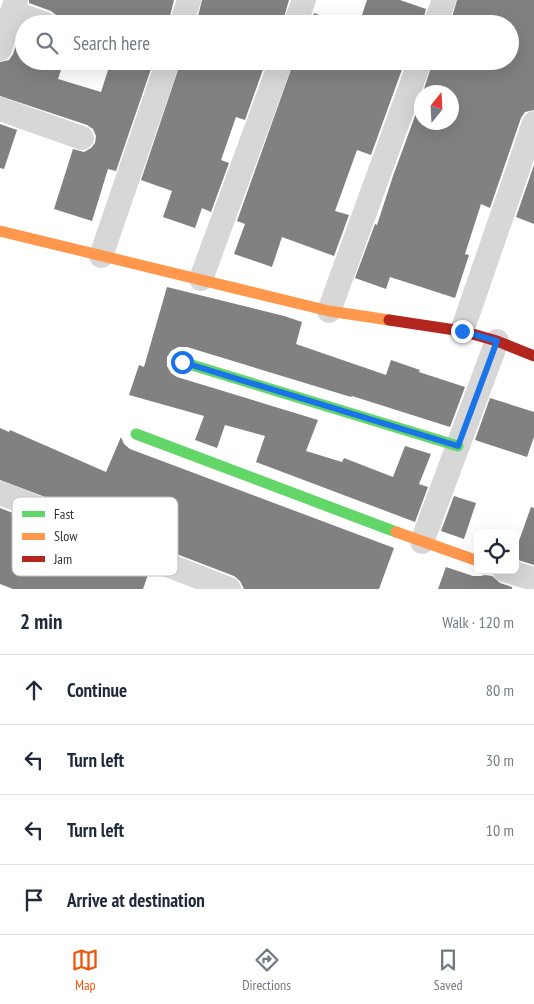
<!DOCTYPE html>
<meta charset="utf-8">
<style>
:root{--surface:#fff;--page:#f2f2f3;--text:#1f2937;--muted:#747a83;--line:#e0e1e3;--accent:#ea580c}
body{margin:0;font-family:"PT Sans Narrow",sans-serif;background:var(--page);color:var(--text)}
.controls{position:absolute;right:15px;bottom:15px;display:grid;overflow:hidden;border-radius:8px;box-shadow:0 5px 20px #0002}
.controls button{width:45px;height:45px;display:grid;place-items:center;padding:0;border:0;border-bottom:1px solid var(--line);background:var(--surface);color:var(--text);font:25px sans-serif}
.compass{position:absolute;left:414px;top:85px;width:45px;height:45px;border-radius:50%;background:var(--surface);box-shadow:0 5px 20px #0002;rotate:18deg}
.stop{position:absolute;width:15px;height:15px;margin:-11px;border:4px solid #1a73e8;border-radius:50%;background:#fff}
.stop.end{background:#1a73e8;border-color:#fff;box-shadow:0 1px 5px #0008}
.list{margin:0;padding:0;list-style:none}
h2{display:flex;justify-content:space-between;align-items:center;height:65px;margin:0;padding:0 20px;font-size:21px}
h2 small{font-size:16px;font-weight:400;color:var(--muted)}
.list li{display:grid;grid-template-columns:32px 1fr auto;gap:15px;align-items:center;box-sizing:border-box;height:70px;padding:0 20px;border-top:1px solid var(--line)}
.list b{display:block;font-size:19px;white-space:nowrap}
.list em{font-size:16px;font-style:normal;color:var(--muted)}
.icon{flex:none;width:28px;height:28px;fill:none;stroke:currentColor;stroke-width:2;stroke-linecap:round;stroke-linejoin:round}
.map{position:relative;flex:none;width:534px;height:589px;overflow:hidden}
.search{position:absolute;background:var(--surface);box-shadow:0 5px 20px #0002;left:15px;right:15px;top:15px;height:55px;display:flex;align-items:center;gap:12px;box-sizing:border-box;padding:0 18px;border-radius:28px;color:var(--muted);font-size:19px}
.sheet{height:345px;background:var(--surface)}
nav{display:flex;justify-content:space-around;align-items:center;box-sizing:border-box;height:70px;border-top:1px solid var(--line);background:var(--surface);font-size:14px;color:var(--muted)}
nav a{display:grid;justify-items:center;gap:2px}
nav .on{color:var(--accent)}
.map>svg:first-child{display:block}
.building{fill:#818181}
.lines{fill:none;stroke-linecap:round;stroke-linejoin:round}
.street{stroke:#d7d7d7;stroke-width:24}
.fast{stroke:#63d668;stroke-width:11}
.slow{stroke:#ff974d;stroke-width:11}
.jam{stroke:#b3261e;stroke-width:11}
.route{stroke:#1a73e8;stroke-width:6}
.key{fill:#fff;stroke:#c2c2c2;stroke-width:1}
.key-label{font-size:14px;fill:#333}
</style>
<div class="map">
<svg width="534" height="589" viewBox="0 0 534 589">
<rect width="100%" height="100%" fill="#fff"/>
<g class="building">
<path d="M 29,0 L 174,0 L 168,24 L 69,24 L 59,20 L 56,15 L 51,11 L 29,3 Z"/>
<path d="M 202,0 L 289,0 L 282,24 L 196,24 Z"/>
<path d="M 367,0 L 400,0 L 426,9 L 422,24 L 359,24 Z"/>
<path d="M 457,0 L 534,0 L 534,110 L 525,112 L 521,118 L 490,208 L 481,204 L 465,254 L 469,255 L 455,298 L 390,277 L 386,289 L 355,278 L 375,224 L 377,225 L 393,176 L 422,97 L 422,122 L 452,122 L 452,92 L 423,92 L 433,61 L 510,61 L 510,24 L 450,24 Z"/>
<path d="M 314,13 L 336,21 L 335,24 L 310,24 Z"/>
<path d="M 21,30 L 24,31 L 24,61 L 64,61 L 58,79 L 101,92 L 111,61 L 138,61 L 152,66 L 116,171 L 108,169 L 92,221 L 54,209 L 73,149 L 84,152 L 91,148 L 95,143 L 96,136 L 93,129 L 87,125 L 0,96 L 0,62 L 9,60 L 13,54 Z"/>
<path d="M 181,61 L 266,61 L 245,120 L 236,117 L 221,160 L 229,163 L 211,212 L 202,208 L 195,228 L 163,217 L 172,191 L 141,180 Z"/>
<path d="M 294,61 L 405,61 L 371,155 L 357,150 L 335,211 L 349,215 L 334,256 L 282,237 L 272,267 L 234,254 L 245,224 L 237,221 Z"/>
<path d="M 0,124 L 17,130 L 4,169 L 0,168 Z"/>
<path d="M 534,165 L 534,224 L 516,217 Z"/>
<path d="M 167,287 L 284,316 L 302,322 L 296,344 L 386,375 L 391,360 L 420,370 L 419,372 L 465,387 L 450,427 L 352,396 L 351,397 L 187,347 L 178,347 L 171,351 L 167,357 L 167,366 L 171,373 L 177,377 L 318,420 L 306,451 L 342,462 L 344,458 L 393,477 L 405,446 L 431,454 L 419,484 L 428,487 L 415,522 L 256,462 L 265,436 L 225,425 L 217,448 L 195,440 L 204,416 L 129,395 L 139,365 L 144,367 Z"/>
<path d="M 490,398 L 534,412 L 534,437 L 527,457 L 475,440 Z"/>
<path d="M 0,428 L 9,432 L 10,430 L 106,472 L 121,437 L 124,444 L 130,449 L 394,548 L 379,589 L 244,589 L 240,581 L 234,576 L 153,545 L 117,524 L 0,480 Z"/>
<path d="M 454,496 L 476,503 L 464,539 L 441,531 Z"/>
<path d="M 531,507 L 534,508 L 534,565 L 515,559 L 515,552 Z"/>
<path d="M 0,508 L 106,549 L 149,572 L 143,589 L 13,589 L 0,584 Z"/>
<path d="M 446,567 L 473,576 L 481,576 L 485,575 L 492,576 L 500,583 L 512,587 L 512,589 L 438,589 Z"/>
</g>
<g class="lines">
<g class="street">
<path d="M 12,12 L 46,24"/>
<path d="M 181,24 L 189,0"/>
<path d="M 295,24 L 304,0"/>
<path d="M 435,24 L 444,0"/>
<path d="M 0,49 L 16,0"/>
<path d="M 0,109 L 82,138"/>
<path d="M 101,256 L 168,61"/>
<path d="M 201,279 L 281,61"/>
<path d="M 329,311 L 420,61"/>
<path d="M 462,331 L 534,123"/>
<path d="M 0,493 L 112,537 L 147,557 L 229,589"/>
<path d="M 422,542 L 497,341"/>
<path d="M 504,570 L 534,579"/>
</g>
<g class="fast">
<path d="M 182,362 L 458,446"/>
<path d="M 136,434 L 396,532"/>
</g>
<g class="slow">
<path d="M 0,231 L 329,311 L 389,320"/>
<path d="M 396,532 L 478,561"/>
</g>
<path class="jam" d="M 389,320 L 462,331 L 497,341 L 534,356"/>
</g>
<g class="lines">
<path class="route" d="M 182,362 L 458,446 L 497,341 L 462,331"/>
</g>
<rect x="12" y="497" width="166" height="79" rx="8" class="key"/>
<rect x="22" y="511" width="23" height="6" fill="#63d668"/>
<rect x="22" y="533" width="23" height="7" fill="#ff974d"/>
<rect x="22" y="556" width="23" height="6" fill="#b3261e"/>
<g class="key-label">
<text x="54" y="519">Fast</text>
<text x="54" y="541">Slow</text>
<text x="54" y="564">Jam</text>
</g>
</svg>
<div class="controls">
<button><svg class="icon" aria-label="locate" viewBox="0 0 24 24"><circle cx="12" cy="12" r="6"/><path d="M12 2v4M12 18v4M2 12h4M18 12h4"/></svg></button>
</div>
<svg class="compass" viewBox="-18 -18 36 36"><path d="M0-13l5 13h-10z" fill="#e53935"/><path d="M0 13l5-13h-10z" fill="#747a83"/></svg>
<div class="stop" style="left:182px;top:362px"></div>
<div class="stop end" style="left:462px;top:331px"></div>
<div class="search"><svg class="icon" aria-label="search" viewBox="0 0 24 24"><circle cx="10" cy="10" r="6"/><path d="M15 15l6 6"/></svg>Search here</div>
</div>
<section class="sheet">
<h2>2 min<small>Walk · 120 m</small></h2>
<ul class="list">
<li><svg class="icon" aria-label="ahead" viewBox="0 0 24 24"><path d="M12 20V5M6 11l6-6 6 6"/></svg><div><b>Continue</b></div><em>80 m</em></li>
<li><svg class="icon" aria-label="left" viewBox="0 0 24 24"><path d="M17 20v-9H6M10 6l-5 5 5 5"/></svg><div><b>Turn left</b></div><em>30 m</em></li>
<li><svg class="icon" aria-label="left" viewBox="0 0 24 24"><path d="M17 20v-9H6M10 6l-5 5 5 5"/></svg><div><b>Turn left</b></div><em>10 m</em></li>
<li><svg class="icon" aria-label="arrive" viewBox="0 0 24 24"><path d="M6 21V4h12l-3 4 3 4H6"/></svg><div><b>Arrive at destination</b></div></li>
</ul>
</section>
<nav>
<a class="on"><svg class="icon" aria-label="map" viewBox="0 0 24 24"><path d="M3 6l6-2 6 2 6-2v14l-6 2-6-2-6 2zM9 4v14M15 6v14"/></svg>Map</a>
<a><svg class="icon" aria-label="directions" viewBox="0 0 24 24"><path d="M12 3l9 9-9 9-9-9zM9 14v-3h6M13 9l2 2-2 2"/></svg>Directions</a>
<a><svg class="icon" aria-label="saved" viewBox="0 0 24 24"><path d="M7 4h10v16l-5-4-5 4z"/></svg>Saved</a>
</nav>
